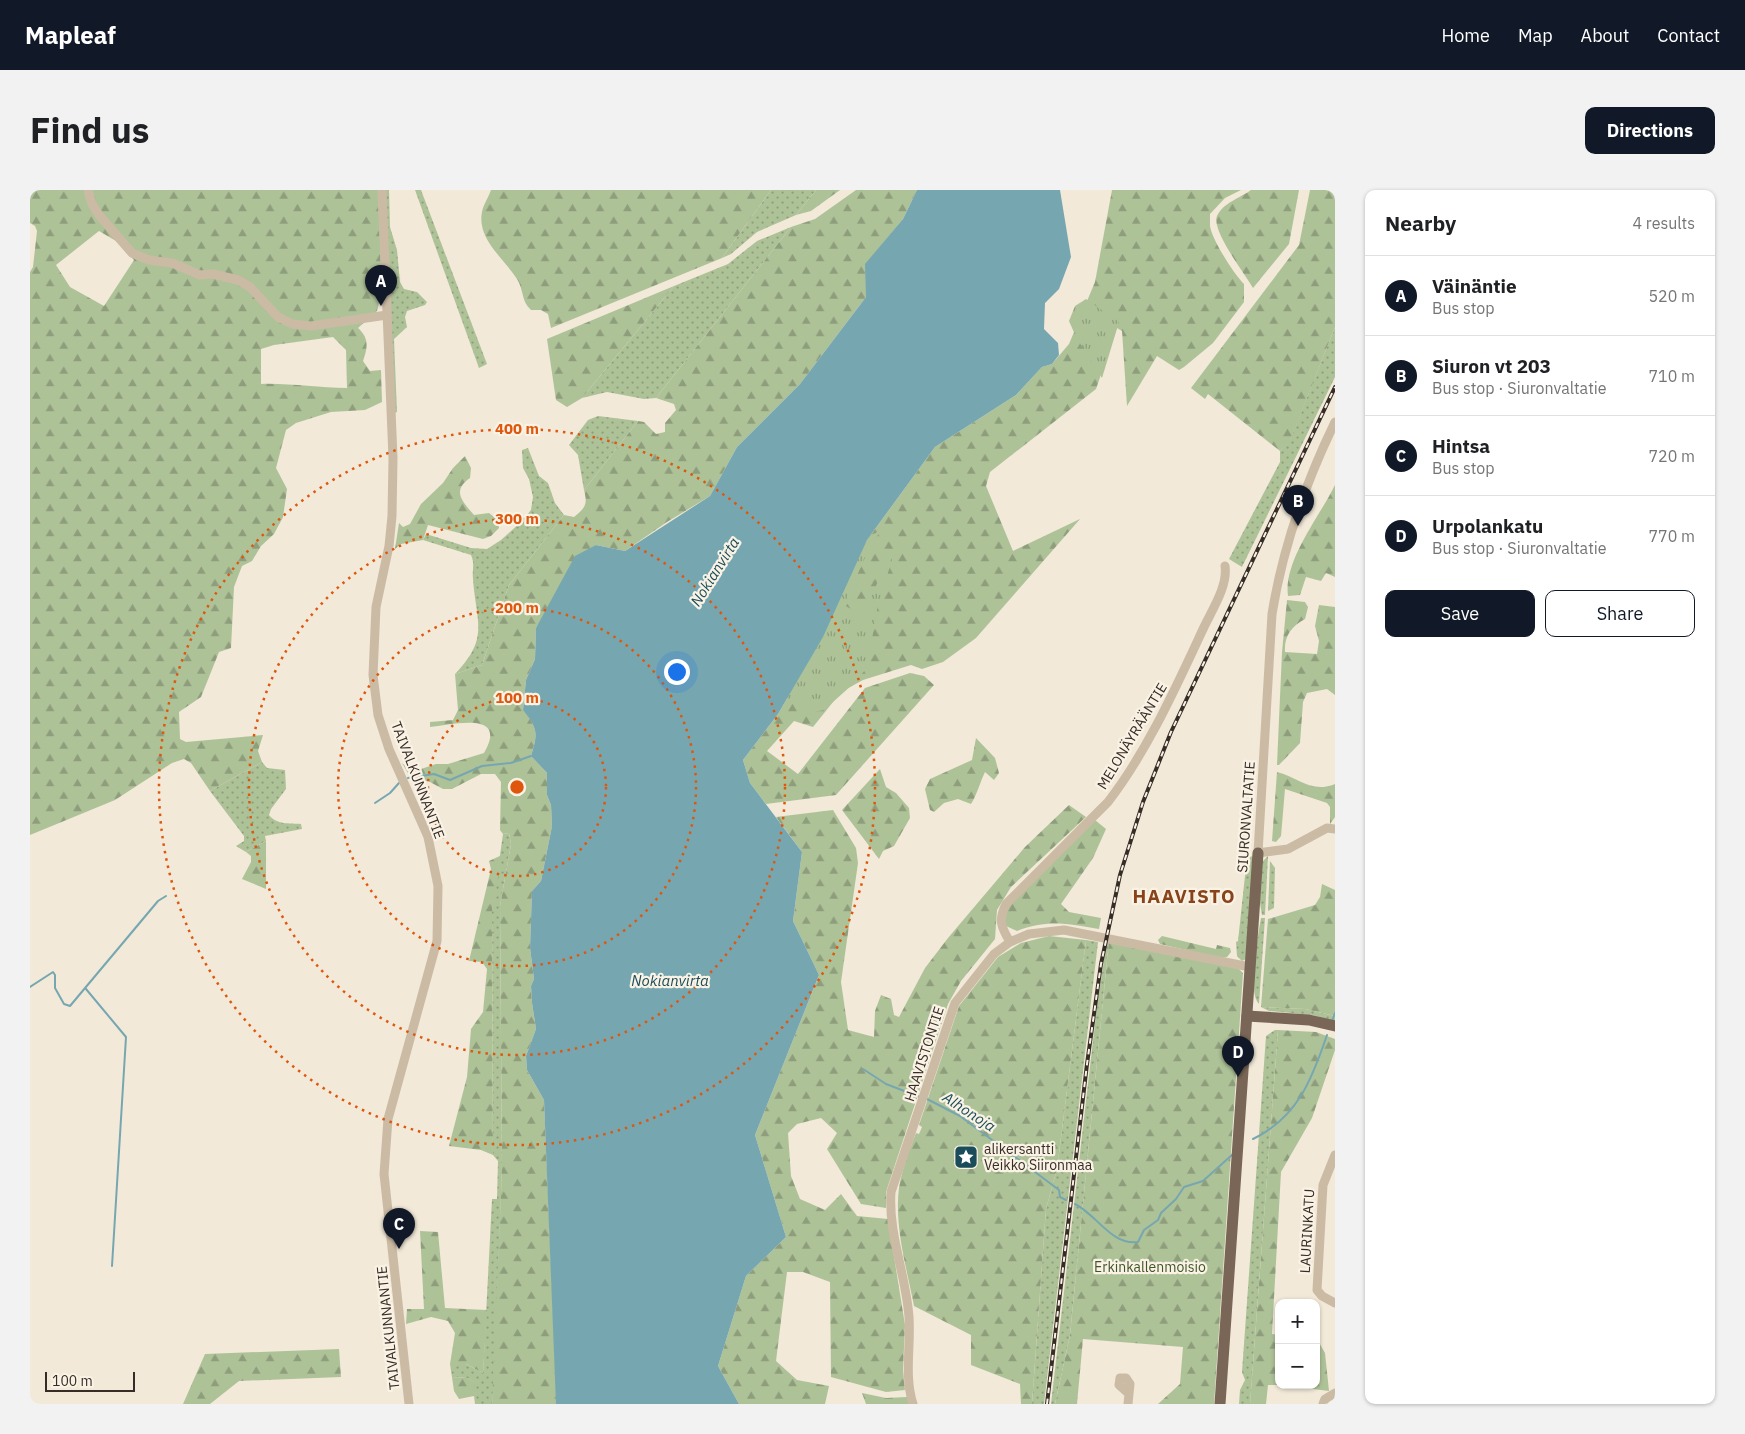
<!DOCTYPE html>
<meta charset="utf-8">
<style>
:root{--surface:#fff;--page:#f2f2f2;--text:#202124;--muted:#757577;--line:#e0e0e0;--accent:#111827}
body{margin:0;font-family:"IBM Plex Sans",sans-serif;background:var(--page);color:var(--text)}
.controls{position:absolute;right:15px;bottom:15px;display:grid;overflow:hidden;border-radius:10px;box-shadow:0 1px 4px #0004}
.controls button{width:45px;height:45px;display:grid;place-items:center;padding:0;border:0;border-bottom:1px solid var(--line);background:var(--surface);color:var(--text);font:25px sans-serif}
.scale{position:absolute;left:15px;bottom:12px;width:90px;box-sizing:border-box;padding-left:5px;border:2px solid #362d26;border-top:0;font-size:14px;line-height:18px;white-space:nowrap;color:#362d26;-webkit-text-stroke:4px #faf3e5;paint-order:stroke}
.you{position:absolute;left:646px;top:481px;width:18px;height:18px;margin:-12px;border:4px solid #fff;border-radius:50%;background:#1a73e8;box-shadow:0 0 0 8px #1a73e833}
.badge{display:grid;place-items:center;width:32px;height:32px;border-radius:50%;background:var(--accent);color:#fff;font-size:16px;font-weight:700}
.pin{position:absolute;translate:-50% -41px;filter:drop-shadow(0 1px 2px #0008)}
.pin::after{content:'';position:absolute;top:26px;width:18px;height:15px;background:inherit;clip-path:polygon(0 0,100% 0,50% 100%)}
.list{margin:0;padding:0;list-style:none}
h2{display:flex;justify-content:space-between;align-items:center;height:65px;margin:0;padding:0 20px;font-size:21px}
h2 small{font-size:16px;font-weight:400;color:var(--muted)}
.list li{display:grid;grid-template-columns:32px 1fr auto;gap:15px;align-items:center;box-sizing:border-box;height:80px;padding:0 20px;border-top:1px solid var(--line)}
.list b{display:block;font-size:19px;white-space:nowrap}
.list p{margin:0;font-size:16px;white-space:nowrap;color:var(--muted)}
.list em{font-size:16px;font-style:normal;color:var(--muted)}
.actions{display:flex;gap:10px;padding:15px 20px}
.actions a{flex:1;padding:11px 0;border:1px solid var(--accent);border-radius:10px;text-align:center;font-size:18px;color:var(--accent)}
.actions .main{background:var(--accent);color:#fff}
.map{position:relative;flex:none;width:1305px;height:1214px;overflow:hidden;border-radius:10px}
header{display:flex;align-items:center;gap:30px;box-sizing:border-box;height:70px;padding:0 25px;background:var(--accent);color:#fff}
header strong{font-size:24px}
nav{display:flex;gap:28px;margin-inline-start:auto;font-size:18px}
.intro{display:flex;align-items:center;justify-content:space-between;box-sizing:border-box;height:120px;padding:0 30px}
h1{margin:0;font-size:35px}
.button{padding:12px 22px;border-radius:10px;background:var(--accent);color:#fff;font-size:18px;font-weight:700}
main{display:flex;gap:30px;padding:0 30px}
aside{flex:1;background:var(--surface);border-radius:10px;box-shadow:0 1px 4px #0004}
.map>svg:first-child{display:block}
.grass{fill:url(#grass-dots)}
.forest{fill:url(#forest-firs);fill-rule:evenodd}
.park{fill:url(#park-tufts)}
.water{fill:#76a7b1}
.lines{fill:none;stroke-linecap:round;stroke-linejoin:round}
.stream{stroke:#76a7b1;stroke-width:2}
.minor{stroke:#cbbba4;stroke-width:9}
.major{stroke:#796656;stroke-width:11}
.rail-casing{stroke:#362d26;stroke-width:4}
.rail{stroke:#faf3e5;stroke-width:2;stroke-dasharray:5.5;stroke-linecap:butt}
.ring{fill:none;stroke:#df570d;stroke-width:2.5;stroke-dasharray:2.5 5}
.labels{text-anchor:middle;stroke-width:4.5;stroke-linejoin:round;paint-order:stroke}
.street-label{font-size:14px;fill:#362d26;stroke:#faf3e5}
.poi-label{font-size:14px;fill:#362d26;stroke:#faf3e5;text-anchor:start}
.park-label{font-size:14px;fill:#3f5529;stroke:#faf3e5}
.water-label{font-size:15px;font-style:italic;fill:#1a4d59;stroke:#faf3e5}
.district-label{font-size:19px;font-weight:bold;letter-spacing:1px;fill:#88431b;stroke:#faf3e5}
.centre{fill:#df570d;stroke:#faf3e5;stroke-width:2.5}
.ring-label{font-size:15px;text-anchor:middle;font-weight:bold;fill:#df570d;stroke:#faf3e5;stroke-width:4.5;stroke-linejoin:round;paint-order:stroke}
</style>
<header>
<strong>Mapleaf</strong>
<nav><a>Home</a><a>Map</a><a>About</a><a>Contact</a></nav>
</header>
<div class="intro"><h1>Find us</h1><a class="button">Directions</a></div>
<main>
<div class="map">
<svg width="1305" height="1214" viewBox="0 0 1305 1214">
<defs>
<pattern id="grass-dots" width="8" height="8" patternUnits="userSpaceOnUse" patternTransform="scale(1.25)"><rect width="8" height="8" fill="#aec298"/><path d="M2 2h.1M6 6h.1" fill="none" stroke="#8e9e7c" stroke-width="1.8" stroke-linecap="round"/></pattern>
<pattern id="forest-firs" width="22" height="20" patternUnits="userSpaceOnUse" patternTransform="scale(1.25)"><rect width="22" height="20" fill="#aec298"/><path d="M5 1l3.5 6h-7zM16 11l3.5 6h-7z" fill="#8e9e7c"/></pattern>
<pattern id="park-tufts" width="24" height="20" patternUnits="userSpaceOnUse" patternTransform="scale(1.25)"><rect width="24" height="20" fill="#aec298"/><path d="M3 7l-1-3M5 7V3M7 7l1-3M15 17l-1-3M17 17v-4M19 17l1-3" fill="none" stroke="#8e9e7c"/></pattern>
</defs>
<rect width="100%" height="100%" fill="#f2e9d8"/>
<g class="grass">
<path d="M 355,0 L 359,0 L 360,37 L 367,60 L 370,92 L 374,99 L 387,102 L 397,112 L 395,115 L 377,121 L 375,127 L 377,137 L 364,149 L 367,222 L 364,223 Z"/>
<path d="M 385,0 L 391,0 L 457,174 L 449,178 Z"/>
<path d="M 741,0 L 786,0 L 766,25 L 727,42 L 701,64 L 692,68 Z"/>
<path d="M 761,37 L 626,208 L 614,209 L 577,202 L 552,208 L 644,96 L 698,74 L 727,51 Z"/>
<path d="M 1305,137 L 1305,187 L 1212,377 L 1199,369 L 1250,272 L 1250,261 L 1260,250 Z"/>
<path d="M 568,226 L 608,231 L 554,300 L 548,265 L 539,255 L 558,230 Z"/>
<path d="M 498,258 L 509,286 L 518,293 L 525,313 L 534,325 L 479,395 L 452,475 L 425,484 C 460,448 446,432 443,389 C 442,379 445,374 441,365 L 393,350 L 396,344 L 441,358 L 457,359 L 471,350 L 491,332 L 501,320 L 503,307 L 499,289 L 493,278 L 492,260 Z"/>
<path d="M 232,572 L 237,578 L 255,580 L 256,599 L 241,619 L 239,625 C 247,635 259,633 271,634 L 272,639 L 235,646 L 236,651 L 216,662 L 206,656 L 214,651 L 214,646 L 180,601 Z"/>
<path d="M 479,643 L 481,654 L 470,716 L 472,979 L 464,1193 L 462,1214 L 445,1214 L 444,1206 L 446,1193 L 437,1188 L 422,1187 L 420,1174 L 436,1174 L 453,1183 L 462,1009 L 467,1009 L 468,971 L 463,965 L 462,721 L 473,644 Z"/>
<path d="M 1225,666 L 1216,769 L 1212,771 L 1207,766 L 1206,752 L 1208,751 L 1217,667 Z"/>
<path d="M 1238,666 L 1235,725 L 1232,725 L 1229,707 L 1232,672 Z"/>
<path d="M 1240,671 L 1245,678 L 1244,718 L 1238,721 Z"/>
<path d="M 1231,728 L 1235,728 L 1229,814 C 1217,802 1228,746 1231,728 Z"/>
<path d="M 1056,750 L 1068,752 L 1014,1214 L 1002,1214 L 1016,1019 L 1027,979 Z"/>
<path d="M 1077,750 L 1079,750 L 1040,1145 L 1025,1214 L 1021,1214 L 1067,816 Z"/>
<path d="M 1231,817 L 1275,819 L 1305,826 L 1305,831 L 1282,825 L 1239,821 Z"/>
<path d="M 1245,840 L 1248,840 L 1220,1214 L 1209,1214 L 1210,1200 L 1215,1190 L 1212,1182 L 1236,846 Z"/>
</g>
<g class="forest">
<path d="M 0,0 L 348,0 L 352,100 L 347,121 L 328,138 C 339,148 338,157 333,171 L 340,181 L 351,180 L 352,212 L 335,220 L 301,222 L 266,233 L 256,240 L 246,278 L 257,299 L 253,327 L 244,344 L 231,356 L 222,371 L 212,376 L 204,397 L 201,458 L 189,462 L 171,507 L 149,522 L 150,549 L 156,552 L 233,545 L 228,561 L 232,572 L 180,601 L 161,573 L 154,569 L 142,573 L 85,610 L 0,645 L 0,82 L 3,77 L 7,41 L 5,36 L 0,33 ZM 69,41 L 86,51 L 104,70 L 74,116 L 40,97 L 26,75 ZM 303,147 L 316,160 L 317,198 C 288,198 259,193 231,194 L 231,159 L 244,155 Z"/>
<path d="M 461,0 L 741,0 L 692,68 L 521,138 L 518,124 L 511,120 L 501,120 C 491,111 494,100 487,89 C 473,67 444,47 453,18 C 455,12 459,6 461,0 Z"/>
<path d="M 786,0 L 810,0 L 781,21 L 766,25 Z"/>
<path d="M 826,0 L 887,0 L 873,29 L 836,74 L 836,107 L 770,194 L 707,257 L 680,306 L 637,332 L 595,361 L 566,355 L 506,438 L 505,469 L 496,490 L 493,519 C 508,539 508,543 501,566 L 517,583 L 517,605 L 521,615 L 522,636 L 511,691 L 502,701 L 500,758 L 504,789 L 501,796 L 502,813 L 506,839 L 496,866 L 497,880 L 514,910 L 527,1214 L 462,1214 L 472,979 L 470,716 L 481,654 L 479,643 L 473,644 L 470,640 L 471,592 L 465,584 L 451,584 L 422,599 L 413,599 L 398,591 L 384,593 L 372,573 L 378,578 L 391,579 L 406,574 L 418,574 L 454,563 C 479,520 422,535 400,537 L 400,532 L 423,530 L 428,520 L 425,484 L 452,475 L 479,395 L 534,325 L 544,327 C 555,318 558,315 554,300 L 608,231 L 614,232 L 626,244 L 635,242 L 635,233 L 646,220 L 644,214 L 626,208 L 761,37 L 785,29 Z"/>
<path d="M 1082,0 L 1211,0 L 1195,8 L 1180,24 C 1180,29 1180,32 1180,36 C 1182,50 1204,84 1214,94 L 1214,112 L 1183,153 L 1154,177 L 1149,180 L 1127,166 L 1097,216 L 1092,141 L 1087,138 L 1066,199 L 960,282 L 956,296 L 983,361 L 1050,329 L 946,448 L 913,472 L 892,479 L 881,475 L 833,490 L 811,502 L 783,537 L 764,531 L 737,561 L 768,584 L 835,498 L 880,483 L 894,486 L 904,495 L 806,605 L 736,614 L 720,593 L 713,570 L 748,524 L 793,447 L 837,350 L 905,257 L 986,205 L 1012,177 L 1022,174 L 1039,154 L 1065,92 Z"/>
<path d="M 1221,0 L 1269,0 L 1259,54 L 1223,98 C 1215,84 1181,40 1187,26 C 1193,13 1210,8 1221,0 Z"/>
<path d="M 1280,0 L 1305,0 L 1305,137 L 1260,251 L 1250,261 L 1178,204 L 1175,209 L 1161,198 L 1269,55 Z"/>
<path d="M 644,96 L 552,208 L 537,217 L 526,210 L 517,149 Z"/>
<path d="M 435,266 L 441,278 L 440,288 C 421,301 433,312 444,325 L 459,323 L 468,330 L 469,338 L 461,346 L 453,349 L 398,335 L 393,350 L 371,354 L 365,359 L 369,333 L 373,337 L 380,334 L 391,314 L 413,293 L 423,278 Z"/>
<path d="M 1305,295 L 1305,387 L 1296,383 L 1291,391 L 1276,387 L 1270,405 L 1258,406 C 1253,371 1290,326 1305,295 Z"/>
<path d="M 1257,410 L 1275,412 L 1278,417 L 1275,429 C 1261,437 1254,446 1255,462 L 1287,464 L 1289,451 L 1285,436 L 1289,415 L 1305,417 L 1305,505 L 1297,499 L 1277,503 L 1273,512 L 1270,553 L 1249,575 L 1247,575 L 1252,462 Z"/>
<path d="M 946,548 L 965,568 L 969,583 L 964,590 L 955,582 C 950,592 947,605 941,614 L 928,609 L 914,613 L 904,622 L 900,620 L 895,599 L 900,589 L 942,570 Z"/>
<path d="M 850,579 L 856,597 L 866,603 L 879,618 L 880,628 L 864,656 L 853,661 L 849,669 L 812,620 Z"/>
<path d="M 1247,582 C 1268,587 1281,604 1305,594 L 1305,627 L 1300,634 L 1300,617 L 1297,613 L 1255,599 L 1251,646 L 1246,652 L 1242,651 Z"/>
<path d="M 1039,615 L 1056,627 L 981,697 L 967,720 L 965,749 L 931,791 L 918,814 L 856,1002 L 856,1018 L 831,1014 L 797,959 L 807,943 L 791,928 L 767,934 L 758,943 L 761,986 L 770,1009 L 795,1020 L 811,1004 L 827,1026 L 858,1029 L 875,1135 L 873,1180 L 875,1200 L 856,1202 L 801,1187 L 800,1092 L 773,1082 L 757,1082 L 746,1171 L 767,1190 L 799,1196 L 795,1214 L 709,1214 L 688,1176 L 716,1086 L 756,1047 L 725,945 L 789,785 L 763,731 L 772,662 L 746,627 L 803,620 L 826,658 L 828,673 L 811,792 L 818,840 L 844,847 L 845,821 L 851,805 L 861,809 L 864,825 L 869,827 L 895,778 L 918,748 L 995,657 Z"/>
<path d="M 1065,630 L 1076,639 L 1063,668 L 1031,714 L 1039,722 L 1071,728 L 1069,739 C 1039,734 1017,729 987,741 L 976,736 L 974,724 L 986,707 Z"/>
<path d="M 236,651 L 236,699 L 212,689 L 221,672 L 221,666 L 216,662 Z"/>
<path d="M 472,665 L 462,721 L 463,965 L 451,960 L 419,956 L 437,887 L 441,839 L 453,822 L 457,779 L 452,772 L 439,771 L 461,679 L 459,671 Z"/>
<path d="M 1292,694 L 1305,700 L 1305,826 L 1275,819 L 1231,817 L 1238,729 L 1285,715 L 1290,707 Z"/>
<path d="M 1019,746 L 1056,750 L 1027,979 L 1016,1019 L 1002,1214 L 991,1214 L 990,1194 L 941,1175 L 941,1145 L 884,1116 C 877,1079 864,1037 869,998 C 872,979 879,961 886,943 L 889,944 L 892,937 L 889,935 L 929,816 L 968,767 L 991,753 Z"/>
<path d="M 1132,746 L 1186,759 L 1187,755 L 1200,758 L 1201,762 L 1197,767 L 1191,768 L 1130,754 L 1128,750 Z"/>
<path d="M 1079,750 L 1208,778 L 1213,783 L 1184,1214 L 1128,1214 L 1150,1194 L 1153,1157 L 1053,1149 L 1047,1214 L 1025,1214 L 1040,1145 Z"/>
<path d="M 1248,840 L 1286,842 L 1305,849 L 1305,860 L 1282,928 L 1251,982 L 1242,1144 L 1249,1145 L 1249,1195 L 1238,1195 L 1236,1214 L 1220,1214 Z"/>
<path d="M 390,1041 L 408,1042 L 415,1118 L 457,1120 L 453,1183 L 436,1174 L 420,1174 L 425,1143 L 418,1131 L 401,1127 L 376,1134 L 377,1119 L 394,1119 Z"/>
<path d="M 1286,1147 L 1295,1163 L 1299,1201 L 1250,1195 L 1286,1195 Z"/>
<path d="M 309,1159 L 311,1187 L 209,1191 L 180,1214 L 153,1214 L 175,1164 Z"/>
<path d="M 422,1187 L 437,1188 L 447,1193 L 444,1206 L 429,1209 L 424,1201 Z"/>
<path d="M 832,1203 L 856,1208 L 877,1207 L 880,1214 L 836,1214 Z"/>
</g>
<g class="park">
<path d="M 1056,109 L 1089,132 L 1072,188 L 1046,147 L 1039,131 L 1045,116 Z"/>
<path d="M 855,333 L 837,363 L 814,415 L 833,426 L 852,382 L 863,367 L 848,414 L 837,478 L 822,495 L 794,520 L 784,522 L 756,507 L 828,365 L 840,345 L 846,343 Z"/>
</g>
<path class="water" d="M 887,0 L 1030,0 L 1041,67 L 1029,99 L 1015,113 L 1014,139 L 1028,153 L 1029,165 L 1022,174 L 1012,177 L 986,205 L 905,257 L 837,350 L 793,447 L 748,524 L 713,570 L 720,593 L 772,662 L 763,731 L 789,785 L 725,945 L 756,1047 L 716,1086 L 688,1176 L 709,1214 L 526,1214 L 514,910 L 497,880 L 496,866 L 506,839 L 502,813 L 501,796 L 504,789 L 500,758 L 502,701 L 511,691 L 522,636 L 521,615 L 517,605 L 517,583 L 501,566 C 508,543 508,539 493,520 L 496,490 L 505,469 L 506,438 L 545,366 L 566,355 L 595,361 L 680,306 L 707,257 L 770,194 L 836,107 L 835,74 L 873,29 Z"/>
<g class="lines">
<g class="stream">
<path d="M 378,588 L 404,584 L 420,590 L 452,576 L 481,573 L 501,566"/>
<path d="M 345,613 L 360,603 L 369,593"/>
<path d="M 0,797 L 23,782 L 25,785 L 25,798 L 34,814 L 40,816 L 128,711 L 136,706"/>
<path d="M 56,799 L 96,847 L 82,1076"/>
<path d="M 1302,831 L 1305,823"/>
<path d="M 833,879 L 856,894 L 890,907"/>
<path d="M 897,909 L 930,926 L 1029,1000 L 1030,1007 L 1036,1010"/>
<path d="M 1223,949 C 1268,927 1282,889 1297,845"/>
<path d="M 1045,1014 C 1067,1025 1082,1056 1108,1052 L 1114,1040 L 1128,1030 L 1131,1023 L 1146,1009 L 1154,997 L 1173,991 L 1203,964"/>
</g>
<g class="minor">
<path d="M 58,0 L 62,14 L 69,25 L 102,63 L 119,70 L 142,73 L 170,85 L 183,84 L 208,90 L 220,97 L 248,127 L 262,134 L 281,136 L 357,125"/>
<path d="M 352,0 L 363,268 L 362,326 L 359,356 L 346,417 L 343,485 L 348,525 L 359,559 L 398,647 L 408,696 L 407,751 L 358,929 L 354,984 L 379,1214"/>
<path d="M 1305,232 C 1275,294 1253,356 1242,424 L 1228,663 L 1258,659 L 1297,638 L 1305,639"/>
<path d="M 980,752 C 971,737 968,730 976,714 L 1078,612 C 1118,560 1146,497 1174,437 C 1182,420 1198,396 1195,376"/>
<path d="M 1305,965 L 1293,995 L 1287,1100 L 1292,1106 L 1305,1113"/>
<path d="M 883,1214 C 874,1186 881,1156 879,1127 C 876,1085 858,1044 861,1002 L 925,813 L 964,764 L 980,752 L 999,744 L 1034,740 L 1220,777"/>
<path d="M 1098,1214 L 1100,1194 L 1096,1188 L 1090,1188 L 1089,1195 L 1099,1204"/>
<path d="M 1293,1214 L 1295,1209 L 1305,1203"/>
</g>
<g class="major">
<path d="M 1217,826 L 1279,830 L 1305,836"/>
<path d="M 1190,1214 L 1228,663"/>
</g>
<g class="rail-casing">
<path id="rail" d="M 1017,1214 L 1057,874 L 1071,774 L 1090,685 L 1113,612 L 1141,542 L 1305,197"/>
</g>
<use href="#rail" class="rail"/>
</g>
<g class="ring">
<circle cx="487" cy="597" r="89"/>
<circle cx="487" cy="597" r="179"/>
<circle cx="487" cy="597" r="268"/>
<circle cx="487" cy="597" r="358"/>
</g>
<defs>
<g id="sight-square" transform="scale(1.25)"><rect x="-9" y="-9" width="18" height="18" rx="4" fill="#1a4d59" stroke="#faf3e5"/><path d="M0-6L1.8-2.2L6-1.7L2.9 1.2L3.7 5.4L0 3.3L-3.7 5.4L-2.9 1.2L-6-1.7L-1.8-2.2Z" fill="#fff"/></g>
</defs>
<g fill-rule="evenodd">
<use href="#sight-square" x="936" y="967"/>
</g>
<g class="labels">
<g class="street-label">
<text transform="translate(1102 546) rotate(-59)" y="5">MELONÄYRÄÄNTIE</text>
<text transform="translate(388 590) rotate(69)" y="5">TAIVALKUNNANTIE</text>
<text transform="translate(1216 627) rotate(-86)" y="5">SIURONVALTATIE</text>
<text transform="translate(894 864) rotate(-72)" y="5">HAAVISTONTIE</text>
<text transform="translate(1277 1041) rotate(-87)" y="5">LAURINKATU</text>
<text transform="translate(358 1138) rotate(-96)" y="5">TAIVALKUNNANTIE</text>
</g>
<g class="poi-label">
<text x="954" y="964">alikersantti<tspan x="954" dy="16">Veikko Siironmaa</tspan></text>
</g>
<g class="park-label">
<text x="1120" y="1082">Erkinkallenmoisio</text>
</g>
<g class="water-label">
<text transform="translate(685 382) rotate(-58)" y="5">Nokianvirta</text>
<text x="640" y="796">Nokianvirta</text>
<text transform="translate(939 922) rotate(33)" y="5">Alhonoja</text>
</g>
<g class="district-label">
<text x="1154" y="713">HAAVISTO</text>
</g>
</g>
<circle cx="487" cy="597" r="8" class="centre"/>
<g class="ring-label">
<text x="487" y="244">400 m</text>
<text x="487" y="334">300 m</text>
<text x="487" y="423">200 m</text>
<text x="487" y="513">100 m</text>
</g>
</svg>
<div class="controls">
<button>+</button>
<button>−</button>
</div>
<div class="scale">100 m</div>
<div class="you"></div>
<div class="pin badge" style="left:351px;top:116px">A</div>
<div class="pin badge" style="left:1268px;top:336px">B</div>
<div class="pin badge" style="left:369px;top:1059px">C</div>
<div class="pin badge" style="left:1208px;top:887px">D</div>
</div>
<aside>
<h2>Nearby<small>4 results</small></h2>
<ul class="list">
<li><span class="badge">A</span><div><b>Väinäntie</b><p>Bus stop</p></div><em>520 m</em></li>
<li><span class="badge">B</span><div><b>Siuron vt 203</b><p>Bus stop · Siuronvaltatie</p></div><em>710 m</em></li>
<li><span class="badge">C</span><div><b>Hintsa</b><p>Bus stop</p></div><em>720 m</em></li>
<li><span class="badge">D</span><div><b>Urpolankatu</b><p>Bus stop · Siuronvaltatie</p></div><em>770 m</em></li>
</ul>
<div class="actions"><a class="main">Save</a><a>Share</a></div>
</aside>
</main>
